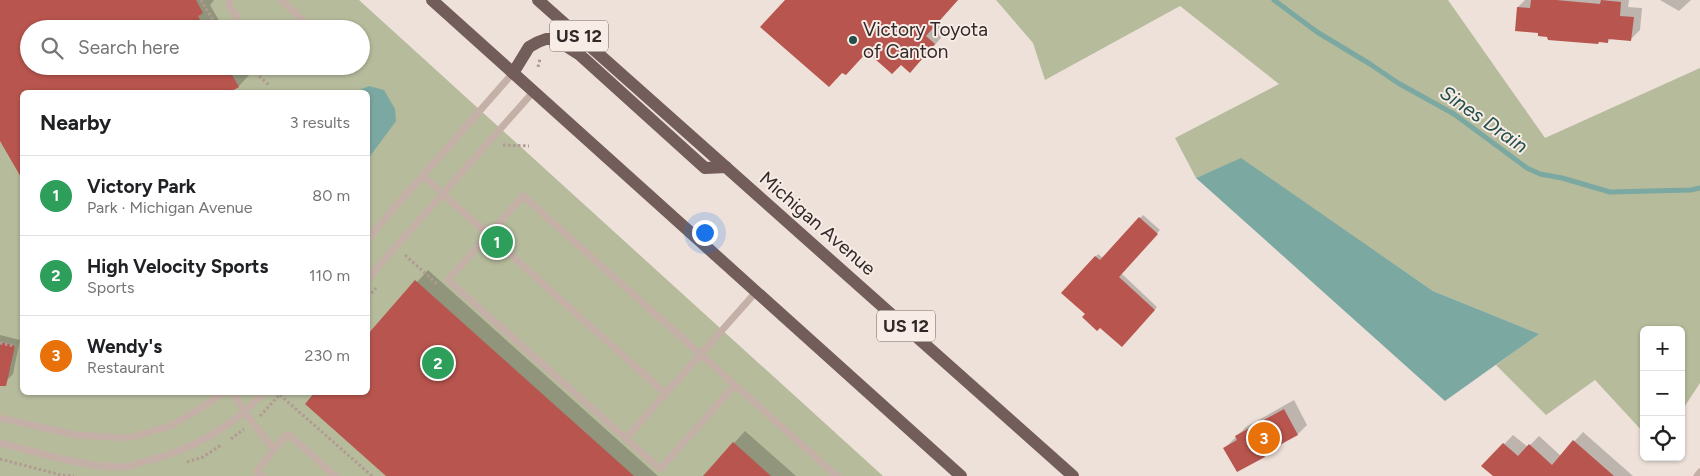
<!DOCTYPE html>
<meta charset="utf-8">
<style>
:root{--surface:#fff;--page:#f6f6f6;--text:#202124;--muted:#757577;--line:#e0e0e0;--accent:#214f4a}
body{margin:0;font-family:Figtree,sans-serif;background:var(--page);color:var(--text)}
.controls{position:absolute;right:15px;bottom:15px;display:grid;overflow:hidden;border-radius:8px;box-shadow:0 1px 4px #0004}
.controls button{width:45px;height:45px;display:grid;place-items:center;padding:0;border:0;border-bottom:1px solid var(--line);background:var(--surface);color:var(--text);font:25px sans-serif}
.you{position:absolute;left:704px;top:232px;width:18px;height:18px;margin:-12px;border:4px solid #fff;border-radius:50%;background:#1a73e8;box-shadow:0 0 0 8px #1a73e833}
.badge{display:grid;place-items:center;width:32px;height:32px;border-radius:50%;background:var(--accent);color:#fff;font-size:16px;font-weight:700}
.pin{position:absolute;translate:-50% -50%;border:2px solid #fff;box-shadow:0 1px 5px #0006}
.list{margin:0;padding:0;list-style:none}
h2{display:flex;justify-content:space-between;align-items:center;height:65px;margin:0;padding:0 20px;font-size:21px}
h2 small{font-size:16px;font-weight:400;color:var(--muted)}
.list li{display:grid;grid-template-columns:32px 1fr auto;gap:15px;align-items:center;box-sizing:border-box;height:80px;padding:0 20px;border-top:1px solid var(--line)}
.list b{display:block;font-size:19px;white-space:nowrap}
.list p{margin:0;font-size:16px;white-space:nowrap;color:var(--muted)}
.list em{font-size:16px;font-style:normal;color:var(--muted)}
.icon{flex:none;width:28px;height:28px;fill:none;stroke:currentColor;stroke-width:2;stroke-linecap:round;stroke-linejoin:round}
.map{position:relative;flex:none;width:1700px;height:476px;overflow:hidden}
.search{position:absolute;background:var(--surface);box-shadow:0 1px 4px #0004;left:20px;top:20px;width:350px;height:55px;display:flex;align-items:center;gap:12px;box-sizing:border-box;padding:0 18px;border-radius:28px;color:var(--muted);font-size:19px}
.panel{position:absolute;background:var(--surface);box-shadow:0 1px 4px #0004;left:20px;top:90px;width:350px;height:305px;border-radius:8px}
.map>svg:first-child{display:block}
.green{fill:#b6bb9c;fill-rule:evenodd}
.water{fill:#7ca8a2}
.shadow{fill:#0003}
.lines{fill:none;stroke-linecap:round;stroke-linejoin:round}
.stream{stroke:#7ca8a2;stroke-width:5}
.building{fill:#b8554e}
.path{stroke:#b09a92;stroke-width:3;stroke-dasharray:2.5 2.5;stroke-linecap:butt}
.service{stroke:#c5b0a7;stroke-width:7}
.primary{stroke:#735d5a;stroke-width:12}
.poi-dot{fill:#214f4a;stroke:#f7ece6;stroke-width:2}
.labels{text-anchor:middle;stroke-width:4;stroke-linejoin:round;paint-order:stroke}
.shield{fill:#f7ece6;stroke:#6d6360;stroke-width:1}
.shield-label{font-size:18px;font-weight:bold;fill:#322827}
.poi-label{font-size:19px;fill:#322827;stroke:#f7ece6;text-anchor:start}
.street-label{font-size:19px;fill:#322827;stroke:#f7ece6}
.water-label{font-size:20px;font-style:italic;fill:#214f4a;stroke:#f7ece6}
</style>
<div class="map">
<svg width="1700" height="476" viewBox="0 0 1700 476">
<rect width="100%" height="100%" fill="#eee1da"/>
<g class="green">
<path d="M 0,0 L 359,0 L 883,476 L 0,476 ZM 29,29 L 361,29 L 361,66 L 29,66 ZM 22,92 L 368,92 L 368,392 L 22,392 Z"/>
<path d="M 996,0 L 1448,0 L 1545,138 L 1700,68 L 1700,383 L 1681,412 L 1681,330 L 1644,330 L 1644,433 L 1595,380 L 1546,415 L 1496,365 L 1538,334 L 1433,291 L 1241,159 L 1196,178 L 1175,138 L 1279,84 L 1180,6 L 1045,80 L 1033,43 Z"/>
</g>
<g class="water">
<path d="M 369,86 L 384,90 L 395,109 L 396,121 L 368,159 L 368,92 L 355,92 Z"/>
<path d="M 1241,158 L 1433,291 L 1539,334 L 1445,401 L 1196,178 Z"/>
</g>
<g class="shadow">
<path d="M 0,0 L 214,0 L 210,5 L 224,29 L 29,29 L 29,66 L 246,66 L 250,74 L 239,86 L 227,92 L 22,92 L 22,177 L 0,138 Z"/>
<path d="M 786,0 L 958,0 L 937,23 L 946,32 L 922,60 L 901,63 L 867,50 Z"/>
<path d="M 1525,0 L 1629,0 L 1628,7 L 1642,8 L 1640,30 L 1631,39 L 1611,38 L 1608,42 L 1540,32 L 1518,7 Z"/>
<path d="M 1660,0 L 1691,0 L 1679,11 Z"/>
<path d="M 1143,215 L 1160,230 L 1121,273 L 1157,307 L 1122,345 L 1063,292 L 1098,254 L 1103,258 Z"/>
<path d="M 428,270 L 658,476 L 388,476 L 368,392 L 368,336 Z"/>
<path d="M 0,335 L 20,340 L 13,374 L 7,380 L 0,379 Z"/>
<path d="M 1294,400 L 1307,425 L 1298,434 L 1272,448 L 1264,456 L 1225,448 L 1246,427 Z"/>
<path d="M 745,431 L 796,476 L 704,476 Z"/>
<path d="M 1583,432 L 1633,476 L 1494,476 L 1483,466 L 1513,435 L 1528,447 L 1539,436 L 1561,456 Z"/>
</g>
<g class="lines">
<path class="stream" d="M 1274,0 L 1317,32 L 1370,64 L 1398,83 L 1454,114 L 1527,168 L 1540,174 L 1562,178 L 1610,192 L 1691,190 L 1700,188"/>
</g>
<g class="building">
<path d="M 0,0 L 196,0 L 203,13 L 198,16 L 205,29 L 29,29 L 29,66 L 227,66 L 239,87 L 230,92 L 22,92 L 22,179 L 0,141 Z"/>
<path d="M 785,0 L 958,0 L 926,36 L 935,44 L 910,73 L 901,65 L 892,74 L 867,52 L 846,75 L 842,73 L 829,87 L 760,27 Z"/>
<path d="M 1531,0 L 1556,0 L 1600,4 L 1601,0 L 1621,2 L 1620,16 L 1634,17 L 1631,41 L 1608,39 L 1608,43 L 1599,42 L 1598,44 L 1548,40 L 1547,37 L 1538,36 L 1538,33 L 1515,31 L 1517,7 L 1530,8 Z"/>
<path d="M 1139,217 L 1158,234 L 1119,277 L 1155,310 L 1122,347 L 1100,328 L 1097,331 L 1082,317 L 1085,314 L 1061,293 L 1095,256 L 1100,260 Z"/>
<path d="M 415,280 L 634,476 L 386,476 L 305,404 L 315,392 L 368,392 L 368,334 Z"/>
<path d="M 0,342 L 15,346 L 6,386 L 0,386 Z"/>
<path d="M 1284,409 L 1298,435 L 1263,454 L 1265,457 L 1237,472 L 1223,448 L 1237,440 L 1235,436 Z"/>
<path d="M 1573,440 L 1614,476 L 1493,476 L 1481,466 L 1503,443 L 1518,456 L 1529,444 L 1552,465 Z"/>
<path d="M 733,442 L 771,476 L 703,476 Z"/>
</g>
<g class="lines">
<g class="path">
<path d="M 201,0 L 218,29"/>
<path d="M 248,66 L 270,86"/>
<path d="M 538,67 L 540,59"/>
<path d="M 503,145 L 529,146"/>
<path d="M 405,255 L 438,285"/>
<path d="M 368,297 L 376,288"/>
<path d="M 0,343 L 15,346"/>
<path d="M 280,395 L 372,476"/>
<path d="M 260,416 L 282,392"/>
<path d="M 231,439 L 244,429"/>
<path d="M 0,459 L 61,475 L 74,476"/>
<path d="M 187,462 L 203,457 L 221,445"/>
</g>
<g class="service">
<path d="M 229,0 L 229,5 L 244,29"/>
<path d="M 281,0 L 313,29"/>
<path d="M 423,176 L 666,394"/>
<path d="M 523,196 L 735,385 L 660,469 L 448,280 Z"/>
<path d="M 368,238 L 513,73"/>
<path d="M 368,278 L 534,91"/>
<path d="M 735,385 L 837,476"/>
<path d="M 233,392 L 244,412 L 274,449"/>
<path d="M 0,418 L 76,435 L 128,438 L 170,426 L 203,407 L 224,392"/>
<path d="M 626,438 L 756,292"/>
<path d="M 0,443 C 38,452 85,468 124,467 C 130,467 137,464 143,462 C 188,452 233,427 264,392"/>
<path d="M 262,476 L 257,472 L 274,449 L 288,434 L 335,476"/>
<path d="M 1697,476 L 1700,472"/>
</g>
<g class="primary">
<path d="M 432,0 L 961,476"/>
<path d="M 538,0 L 1073,476"/>
<path d="M 513,73 L 529,47 L 538,42 L 546,39 L 555,39 L 580,55 L 705,168 L 726,167"/>
</g>
</g>
<circle class="poi-dot" cx="853" cy="40" r="5"/>
<g class="labels">
<g class="shield">
<rect x="550" y="20.5" width="58" height="31" rx="4"/>
<rect x="877" y="310.5" width="58" height="31" rx="4"/>
</g>
<g class="shield-label">
<text x="579" y="42">US 12</text>
<text x="906" y="332">US 12</text>
</g>
<g class="poi-label">
<text x="863" y="36">Victory Toyota<tspan x="863" dy="22">of Canton</tspan></text>
</g>
<g class="street-label">
<text transform="translate(818 223) rotate(41)" y="7">Michigan Avenue</text>
</g>
<g class="water-label">
<text transform="translate(1484 119) rotate(35)" y="7">Sines Drain</text>
</g>
</g>
</svg>
<div class="controls">
<button>+</button>
<button>−</button>
<button><svg class="icon" aria-label="locate" viewBox="0 0 24 24"><circle cx="12" cy="12" r="6"/><path d="M12 2v4M12 18v4M2 12h4M18 12h4"/></svg></button>
</div>
<div class="you"></div>
<div class="pin badge" style="left:497px;top:242px;background:#2e9e5b">1</div>
<div class="pin badge" style="left:438px;top:363px;background:#2e9e5b">2</div>
<div class="pin badge" style="left:1264px;top:438px;background:#e8710a">3</div>
<div class="search"><svg class="icon" aria-label="search" viewBox="0 0 24 24"><circle cx="10" cy="10" r="6"/><path d="M15 15l6 6"/></svg>Search here</div>
<section class="panel">
<h2>Nearby<small>3 results</small></h2>
<ul class="list">
<li><span class="badge" style="background:#2e9e5b">1</span><div><b>Victory Park</b><p>Park · Michigan Avenue</p></div><em>80 m</em></li>
<li><span class="badge" style="background:#2e9e5b">2</span><div><b>High Velocity Sports</b><p>Sports</p></div><em>110 m</em></li>
<li><span class="badge" style="background:#e8710a">3</span><div><b>Wendy's</b><p>Restaurant</p></div><em>230 m</em></li>
</ul>
</section>
</div>
